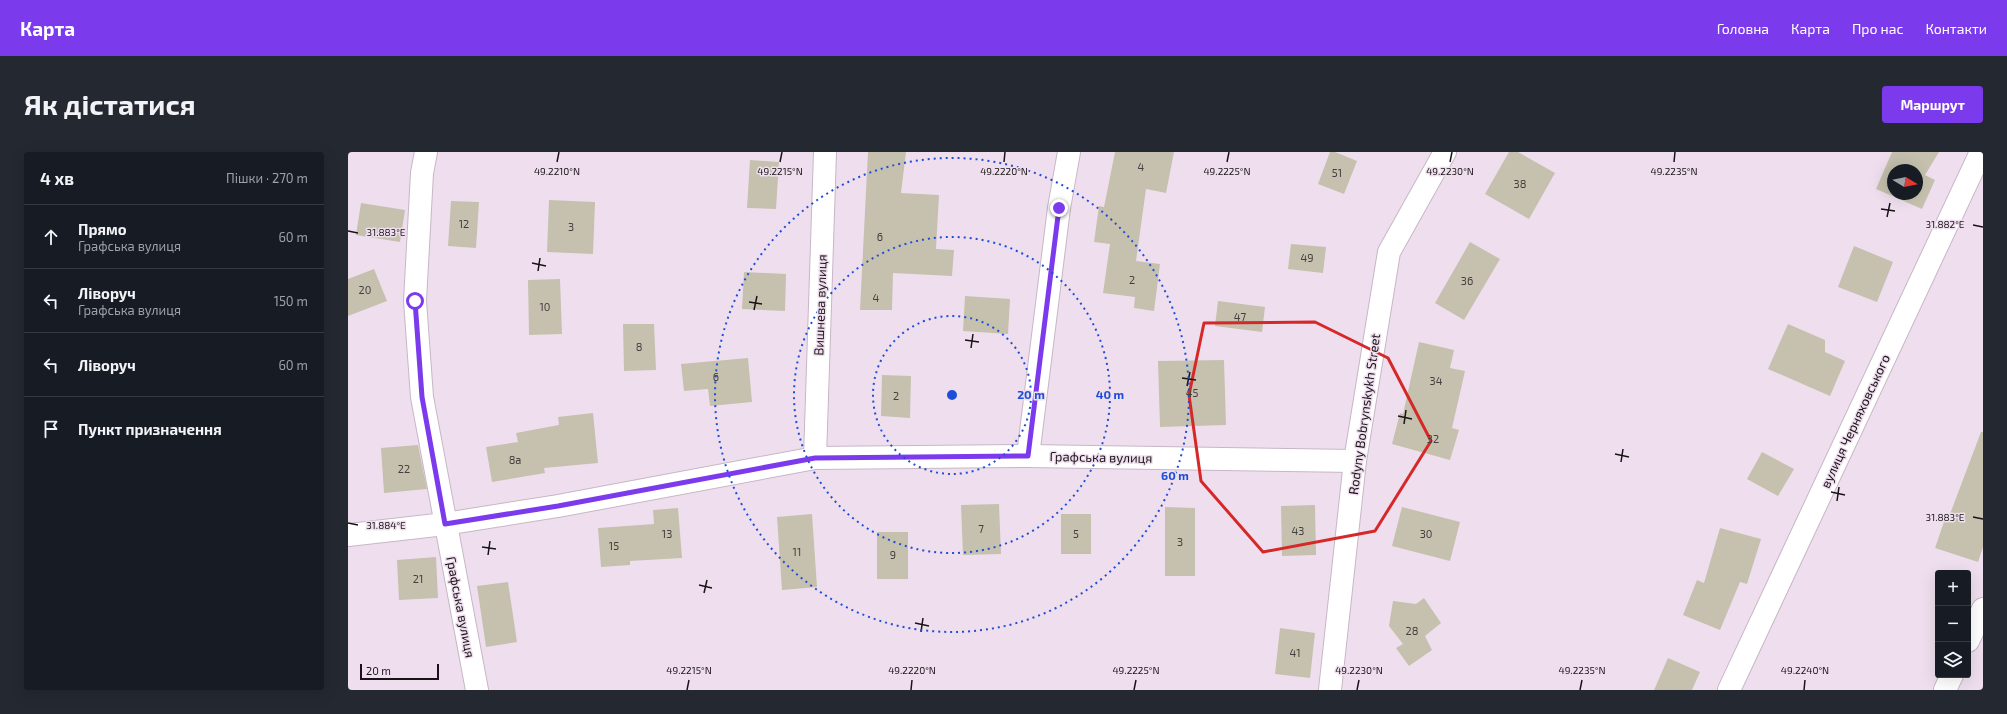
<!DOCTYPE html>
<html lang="uk">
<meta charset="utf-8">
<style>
:root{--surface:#171b24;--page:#242831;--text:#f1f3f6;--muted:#9ea1a6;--line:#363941;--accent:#7c3aed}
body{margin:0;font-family:"Exo 2",sans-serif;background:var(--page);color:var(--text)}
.controls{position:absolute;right:12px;bottom:12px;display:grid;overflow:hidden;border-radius:4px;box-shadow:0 4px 16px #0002}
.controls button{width:36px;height:36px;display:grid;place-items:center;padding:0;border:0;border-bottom:1px solid var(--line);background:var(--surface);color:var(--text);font:20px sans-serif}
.compass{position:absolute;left:1539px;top:12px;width:36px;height:36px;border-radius:50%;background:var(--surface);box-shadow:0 4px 16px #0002;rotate:100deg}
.scale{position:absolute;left:12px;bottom:10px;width:79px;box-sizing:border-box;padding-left:4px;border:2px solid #191318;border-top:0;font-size:11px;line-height:14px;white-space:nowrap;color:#191318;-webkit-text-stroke:3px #efdfee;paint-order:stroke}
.stop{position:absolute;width:12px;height:12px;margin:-9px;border:3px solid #7c3aed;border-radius:50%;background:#fff}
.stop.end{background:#7c3aed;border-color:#fff;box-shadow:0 1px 4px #0008}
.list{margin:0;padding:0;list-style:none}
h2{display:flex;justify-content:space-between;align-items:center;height:52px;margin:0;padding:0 16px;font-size:17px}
h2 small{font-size:13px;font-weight:400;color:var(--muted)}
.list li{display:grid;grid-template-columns:26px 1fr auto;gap:12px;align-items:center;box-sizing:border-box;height:64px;padding:0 16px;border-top:1px solid var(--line)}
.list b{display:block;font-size:15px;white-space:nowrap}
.list p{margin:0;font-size:13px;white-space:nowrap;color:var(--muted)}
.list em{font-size:13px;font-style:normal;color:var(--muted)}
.icon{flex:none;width:22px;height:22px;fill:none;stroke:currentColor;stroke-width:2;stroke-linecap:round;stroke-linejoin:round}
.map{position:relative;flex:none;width:1635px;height:538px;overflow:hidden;border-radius:4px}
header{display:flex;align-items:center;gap:24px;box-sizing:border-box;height:56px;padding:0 20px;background:var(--accent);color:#fff}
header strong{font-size:19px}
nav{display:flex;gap:22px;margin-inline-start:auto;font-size:14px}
.intro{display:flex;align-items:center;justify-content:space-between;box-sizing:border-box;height:96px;padding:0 24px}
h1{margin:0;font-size:28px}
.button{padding:10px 18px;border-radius:4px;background:var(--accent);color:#fff;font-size:14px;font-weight:700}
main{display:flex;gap:24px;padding:0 24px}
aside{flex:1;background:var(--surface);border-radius:4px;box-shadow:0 4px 16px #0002}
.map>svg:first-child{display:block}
.building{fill:#c5c1ae;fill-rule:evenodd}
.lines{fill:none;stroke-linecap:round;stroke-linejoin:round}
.minor-casing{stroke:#c7b7c6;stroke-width:24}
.minor{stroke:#fff;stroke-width:22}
.route{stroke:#7c3aed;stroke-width:5}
.marked{fill:none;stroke:#d62828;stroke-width:3;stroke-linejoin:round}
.ticks{fill:none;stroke:#191318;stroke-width:1.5}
.ring{fill:none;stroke:#1d4ed8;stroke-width:2;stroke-dasharray:2 4}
.labels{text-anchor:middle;stroke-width:3;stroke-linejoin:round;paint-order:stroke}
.number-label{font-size:11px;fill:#443e3e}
.street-label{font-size:13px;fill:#191318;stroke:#efdfee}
.ticks-label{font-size:10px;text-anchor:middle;fill:#191318;stroke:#efdfee;stroke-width:3;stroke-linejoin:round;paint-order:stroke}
.centre{fill:#1d4ed8;stroke:#efdfee;stroke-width:2}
.ring-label{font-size:12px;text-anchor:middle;font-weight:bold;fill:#1d4ed8;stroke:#efdfee;stroke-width:3;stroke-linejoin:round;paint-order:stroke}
</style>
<header>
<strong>Карта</strong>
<nav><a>Головна</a><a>Карта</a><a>Про нас</a><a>Контакти</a></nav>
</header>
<div class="intro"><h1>Як дістатися</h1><a class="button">Маршрут</a></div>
<main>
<aside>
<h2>4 хв<small>Пішки · 270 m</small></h2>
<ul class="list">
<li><svg class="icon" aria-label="ahead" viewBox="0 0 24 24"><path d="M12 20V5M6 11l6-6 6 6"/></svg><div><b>Прямо</b><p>Графська вулиця</p></div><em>60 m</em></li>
<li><svg class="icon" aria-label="left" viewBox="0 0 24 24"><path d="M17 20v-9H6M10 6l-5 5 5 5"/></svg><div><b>Ліворуч</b><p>Графська вулиця</p></div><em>150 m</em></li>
<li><svg class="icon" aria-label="left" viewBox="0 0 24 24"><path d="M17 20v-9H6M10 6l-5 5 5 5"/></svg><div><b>Ліворуч</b></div><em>60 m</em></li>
<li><svg class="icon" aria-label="arrive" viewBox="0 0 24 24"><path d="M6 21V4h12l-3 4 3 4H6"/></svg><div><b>Пункт призначення</b></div></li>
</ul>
</aside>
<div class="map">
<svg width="1635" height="538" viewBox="0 0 1635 538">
<rect width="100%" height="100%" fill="#efdfee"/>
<g class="building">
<path d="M 520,0 L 558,0 L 553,41 L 591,43 L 588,97 L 606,98 L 604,124 L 545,121 L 544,158 L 512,158 Z"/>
<path d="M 767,0 L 826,0 L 818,41 L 798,37 L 788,109 L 812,112 L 806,159 L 786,156 L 787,145 L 755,141 L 762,92 L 746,90 L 751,54 L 756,55 Z"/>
<path d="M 982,0 L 987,0 L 1009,9 L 996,42 L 970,32 Z"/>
<path d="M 1161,0 L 1170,0 L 1207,21 L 1181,67 L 1137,42 Z"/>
<path d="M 1544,0 L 1591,0 L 1577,23 L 1587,28 L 1574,57 L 1528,37 ZM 1545,18 L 1569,18 L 1569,42 L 1545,42 Z"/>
<path d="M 402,8 L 431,10 L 428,57 L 399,56 Z"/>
<path d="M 201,48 L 247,50 L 245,102 L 199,100 Z"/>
<path d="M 103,49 L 131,50 L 128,96 L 100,94 Z"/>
<path d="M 13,51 L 57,58 L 52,90 L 8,83 Z"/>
<path d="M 1122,90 L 1152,107 L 1116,168 L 1087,151 Z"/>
<path d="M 943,92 L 978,95 L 975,121 L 940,117 Z"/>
<path d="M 1506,94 L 1545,110 L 1529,150 L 1490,135 Z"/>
<path d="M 26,117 L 39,149 L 0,164 L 0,127 Z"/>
<path d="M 396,120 L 438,122 L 437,159 L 394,157 Z"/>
<path d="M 212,127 L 214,182 L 181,183 L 180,128 Z"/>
<path d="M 617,144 L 662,147 L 660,182 L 615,179 Z"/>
<path d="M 870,149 L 917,155 L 914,180 L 867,174 Z"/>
<path d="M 275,172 L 306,172 L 308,218 L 276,219 Z"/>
<path d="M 1440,172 L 1477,188 L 1477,200 L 1497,209 L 1482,244 L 1420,217 Z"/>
<path d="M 1071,190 L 1106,198 L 1102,216 L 1117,219 L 1104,276 L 1111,278 L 1102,308 L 1044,292 L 1052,261 L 1055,262 Z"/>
<path d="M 400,206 L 404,250 L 362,254 L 360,237 L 336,239 L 333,212 Z"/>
<path d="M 876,208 L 878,273 L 812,275 L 810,209 Z"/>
<path d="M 534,223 L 563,224 L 562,266 L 533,264 Z"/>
<path d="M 245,261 L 250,311 L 196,316 L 197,321 L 144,330 L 138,295 L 170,290 L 168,281 L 211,273 L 210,265 Z"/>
<path d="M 1633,280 L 1635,280 L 1635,395 L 1630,410 L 1587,396 L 1599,361 L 1602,362 Z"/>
<path d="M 70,293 L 79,337 L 36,341 L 33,296 Z"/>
<path d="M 1414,300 L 1446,317 L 1430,344 L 1399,327 Z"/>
<path d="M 651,352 L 653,402 L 615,403 L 613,353 Z"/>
<path d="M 967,353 L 968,403 L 934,404 L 933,354 Z"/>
<path d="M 817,355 L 847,356 L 847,424 L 817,424 Z"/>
<path d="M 1054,355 L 1112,370 L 1102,409 L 1044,394 Z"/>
<path d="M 330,356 L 334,406 L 282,409 L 282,413 L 253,415 L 250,376 L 306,372 L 305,358 Z"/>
<path d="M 464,362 L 469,435 L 434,438 L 429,365 Z"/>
<rect x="713" y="362" width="30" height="40"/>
<path d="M 1372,376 L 1413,387 L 1399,432 L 1392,430 L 1372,478 L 1335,463 L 1349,428 L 1356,431 Z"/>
<rect x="529" y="380" width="31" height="47"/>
<path d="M 88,405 L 90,446 L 51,448 L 49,408 Z"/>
<path d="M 160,430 L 169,490 L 138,495 L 129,434 Z"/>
<path d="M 1076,446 L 1093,471 L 1077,484 L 1084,498 L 1061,514 L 1048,496 L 1055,492 L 1041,474 L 1045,449 L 1068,452 Z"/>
<path d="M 932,476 L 967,481 L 962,526 L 927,522 Z"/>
<path d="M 1320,506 L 1352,520 L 1344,538 L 1306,538 Z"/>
</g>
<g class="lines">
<g class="minor-casing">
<g id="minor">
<path d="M 78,0 L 74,21 L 67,149 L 74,245 L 129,538"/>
<path d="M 680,304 L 711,56 L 721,0"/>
<path d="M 467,306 L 477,0"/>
<path d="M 0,383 L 97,372 L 210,354 L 467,306 L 680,304 L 1007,309"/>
<path d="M 1620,489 L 1635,457"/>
<path d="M 982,538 L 1007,309 L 1041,100 L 1097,0"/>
<path d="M 1381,538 L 1633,0"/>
<path d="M 1597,538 L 1604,523"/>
</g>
</g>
<use href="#minor" class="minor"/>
</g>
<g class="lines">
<path class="route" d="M 67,149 L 74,245 L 97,372 L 210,354 L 467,306 L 680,304 L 711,56"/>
</g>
<path class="marked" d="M 967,170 L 1040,206 L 1083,289 L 1027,379 L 915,400 L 853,329 L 841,243 L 856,171 Z"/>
<path class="ticks" d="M 209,10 L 211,0M 432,10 L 434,0M 656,10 L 657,0M 879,10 L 881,0M 1102,10 L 1104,0M 1326,10 L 1327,0M 1533,57 L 1547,59M 1539,65 L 1542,51M 1625,73 L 1635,75M 0,79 L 10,81M 184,111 L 198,114M 190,119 L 192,106M 401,150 L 414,152M 406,158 L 409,144M 617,188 L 631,190M 623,196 L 625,182M 834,226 L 848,228M 839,234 L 842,220M 1050,264 L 1064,267M 1056,272 L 1058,258M 1267,302 L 1281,305M 1273,310 L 1275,297M 1483,340 L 1497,343M 1489,349 L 1491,335M 1625,365 L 1635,367M 0,371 L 10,373M 134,395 L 148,397M 140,403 L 142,389M 351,433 L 364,436M 356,441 L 359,428M 567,471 L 581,474M 573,480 L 575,466M 339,538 L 341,528M 563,538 L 564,528M 786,538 L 788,528M 1009,538 L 1011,528M 1232,538 L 1234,528M 1456,538 L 1457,528"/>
<g class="ring">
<circle cx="604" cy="243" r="79"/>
<circle cx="604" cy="243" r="158"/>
<circle cx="604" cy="243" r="237"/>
</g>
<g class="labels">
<g class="number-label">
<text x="793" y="19">4</text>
<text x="989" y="25">51</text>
<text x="1172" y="36">38</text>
<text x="116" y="76">12</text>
<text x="223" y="79">3</text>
<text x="532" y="89">6</text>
<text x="959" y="110">49</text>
<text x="784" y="132">2</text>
<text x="1119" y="133">36</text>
<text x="17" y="142">20</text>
<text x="528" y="150">4</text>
<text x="197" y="159">10</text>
<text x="892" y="169">47</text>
<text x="291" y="199">8</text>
<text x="368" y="229">6</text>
<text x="1088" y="233">34</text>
<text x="844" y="245">45</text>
<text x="548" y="248">2</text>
<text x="1085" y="291">32</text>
<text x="167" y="312">8а</text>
<text x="56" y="321">22</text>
<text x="633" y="381">7</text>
<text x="950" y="383">43</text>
<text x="319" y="386">13</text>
<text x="728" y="386">5</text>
<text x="1078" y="386">30</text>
<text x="832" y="394">3</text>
<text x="266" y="398">15</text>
<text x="449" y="404">11</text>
<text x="545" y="407">9</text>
<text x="70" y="431">21</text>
<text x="1064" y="483">28</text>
<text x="947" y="505">41</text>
</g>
<g class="street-label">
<text transform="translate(472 153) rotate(-88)" y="5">Вишнева вулиця</text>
<text transform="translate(1016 262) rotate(-82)" y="5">Rodyny Bobrynskykh Street</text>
<text transform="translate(1507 269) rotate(-65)" y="5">вулиця Черняховського</text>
<text transform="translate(753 305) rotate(1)" y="5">Графська вулиця</text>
<text transform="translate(113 455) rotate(79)" y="5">Графська вулиця</text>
</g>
</g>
<g class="ticks-label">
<text x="209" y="23">49.2210°N</text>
<text x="432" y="23">49.2215°N</text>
<text x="656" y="23">49.2220°N</text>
<text x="879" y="23">49.2225°N</text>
<text x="1102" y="23">49.2230°N</text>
<text x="1326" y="23">49.2235°N</text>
<text x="1597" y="76">31.882°E</text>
<text x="38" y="84">31.883°E</text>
<text x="1597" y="369">31.883°E</text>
<text x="38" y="377">31.884°E</text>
<text x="341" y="522">49.2215°N</text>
<text x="564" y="522">49.2220°N</text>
<text x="788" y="522">49.2225°N</text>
<text x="1011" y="522">49.2230°N</text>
<text x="1234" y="522">49.2235°N</text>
<text x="1457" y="522">49.2240°N</text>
</g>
<circle cx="604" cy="243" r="6" class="centre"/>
<g class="ring-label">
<text x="683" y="247">20 m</text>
<text x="762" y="247">40 m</text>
<text x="827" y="328">60 m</text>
</g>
</svg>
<div class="controls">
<button>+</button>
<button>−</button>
<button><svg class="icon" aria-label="layers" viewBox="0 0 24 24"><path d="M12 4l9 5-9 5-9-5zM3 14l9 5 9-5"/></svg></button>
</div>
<svg class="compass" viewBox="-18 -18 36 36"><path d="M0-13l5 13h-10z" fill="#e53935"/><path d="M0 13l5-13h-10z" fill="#9ea1a6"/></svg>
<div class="scale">20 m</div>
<div class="stop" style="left:67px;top:149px"></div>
<div class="stop end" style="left:711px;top:56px"></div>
</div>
</main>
